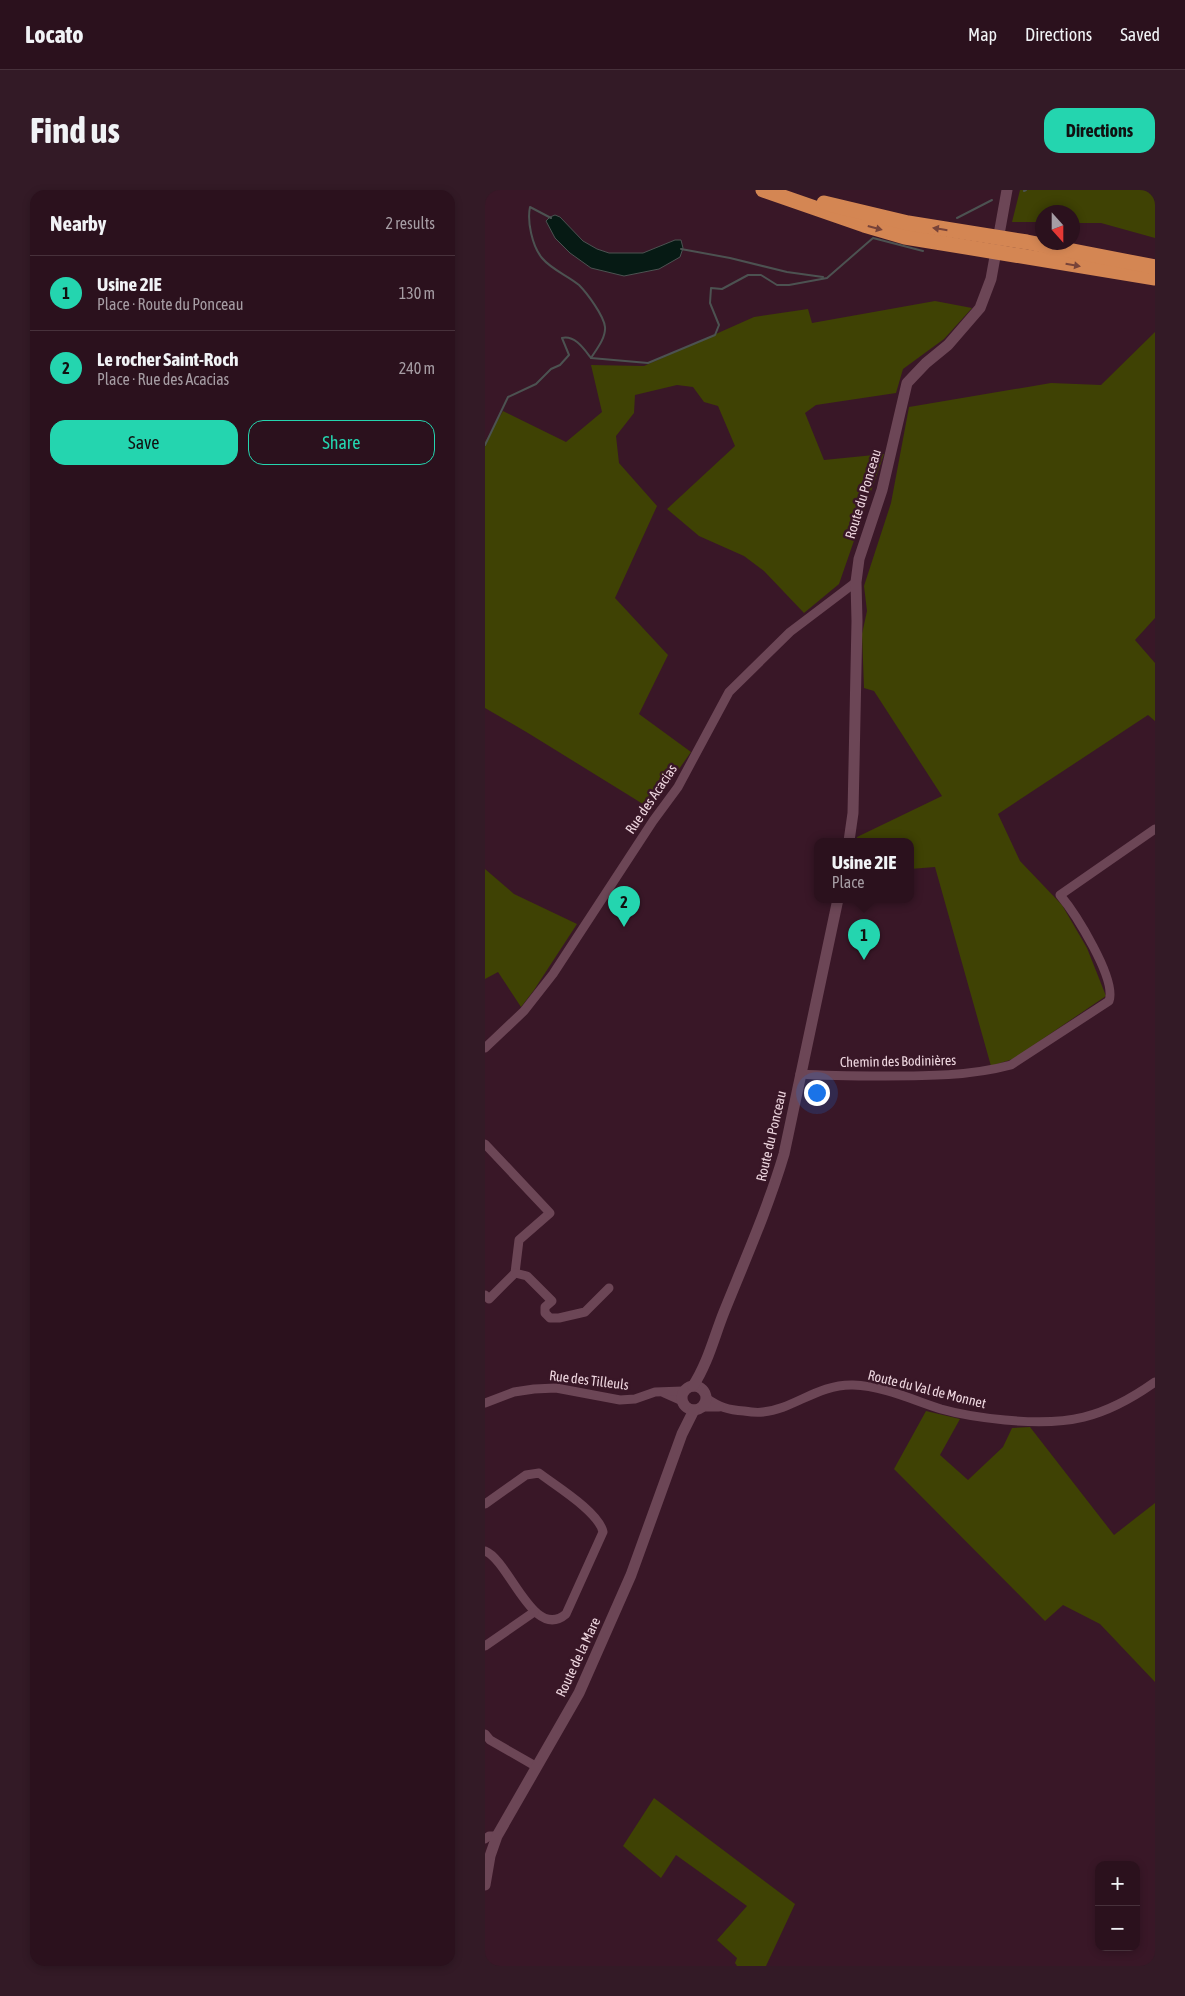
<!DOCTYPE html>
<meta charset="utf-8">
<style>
:root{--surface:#2b111d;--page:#331a26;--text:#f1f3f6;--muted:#a69da4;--line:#47313b;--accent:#24d5af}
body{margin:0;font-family:"Asap Condensed",sans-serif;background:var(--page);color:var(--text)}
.controls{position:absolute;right:15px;bottom:15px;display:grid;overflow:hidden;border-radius:10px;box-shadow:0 2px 8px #0003}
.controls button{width:45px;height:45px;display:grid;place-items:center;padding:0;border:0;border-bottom:1px solid var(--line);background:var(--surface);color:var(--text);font:25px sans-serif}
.compass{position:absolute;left:550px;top:15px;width:45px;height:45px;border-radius:50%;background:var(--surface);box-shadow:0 2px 8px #0003;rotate:159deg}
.you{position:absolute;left:331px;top:902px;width:18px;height:18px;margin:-12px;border:4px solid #fff;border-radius:50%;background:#1a73e8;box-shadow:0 0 0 8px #1a73e833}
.badge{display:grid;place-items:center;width:32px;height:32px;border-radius:50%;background:var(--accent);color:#111;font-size:16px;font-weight:700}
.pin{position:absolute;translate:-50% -41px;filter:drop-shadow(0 1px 2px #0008)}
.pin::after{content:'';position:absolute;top:26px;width:18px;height:15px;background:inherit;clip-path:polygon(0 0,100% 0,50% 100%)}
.popup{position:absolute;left:329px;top:648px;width:100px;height:65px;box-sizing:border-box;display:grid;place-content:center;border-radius:10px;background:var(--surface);filter:drop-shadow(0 1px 4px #0005);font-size:16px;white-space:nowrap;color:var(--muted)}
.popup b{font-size:19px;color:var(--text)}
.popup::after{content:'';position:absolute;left:50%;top:100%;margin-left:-10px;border:10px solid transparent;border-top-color:var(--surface)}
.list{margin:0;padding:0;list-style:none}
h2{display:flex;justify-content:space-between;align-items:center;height:65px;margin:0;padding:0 20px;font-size:21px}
h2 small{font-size:16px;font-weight:400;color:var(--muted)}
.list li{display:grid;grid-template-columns:32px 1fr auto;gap:15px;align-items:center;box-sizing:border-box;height:75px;padding:0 20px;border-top:1px solid var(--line)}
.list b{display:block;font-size:19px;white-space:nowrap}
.list p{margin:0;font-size:16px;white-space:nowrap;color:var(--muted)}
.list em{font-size:16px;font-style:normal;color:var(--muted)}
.actions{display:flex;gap:10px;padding:15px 20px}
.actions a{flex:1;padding:11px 0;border:1px solid var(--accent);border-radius:15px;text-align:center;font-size:18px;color:var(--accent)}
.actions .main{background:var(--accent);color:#111}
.map{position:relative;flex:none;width:670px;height:1776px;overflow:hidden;border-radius:15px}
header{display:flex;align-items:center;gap:30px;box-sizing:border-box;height:70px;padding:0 25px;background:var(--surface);border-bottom:1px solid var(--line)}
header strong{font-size:24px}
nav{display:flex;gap:28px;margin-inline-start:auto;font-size:18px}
.intro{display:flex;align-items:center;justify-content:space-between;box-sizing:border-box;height:120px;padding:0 30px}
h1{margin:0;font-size:35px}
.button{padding:12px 22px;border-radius:15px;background:var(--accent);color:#111;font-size:18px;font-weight:700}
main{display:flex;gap:30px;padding:0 30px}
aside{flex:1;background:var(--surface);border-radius:15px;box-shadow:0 2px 8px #0003}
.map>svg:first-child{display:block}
.green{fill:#3f4204}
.water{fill:#061a14;stroke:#4c5251}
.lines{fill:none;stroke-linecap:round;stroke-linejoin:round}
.stream{stroke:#4c5251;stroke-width:2}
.street{stroke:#6c4656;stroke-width:9}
.secondary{stroke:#6c4656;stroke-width:11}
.highway{stroke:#d48653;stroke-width:15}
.oneway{fill:#774339}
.labels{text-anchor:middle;stroke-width:5;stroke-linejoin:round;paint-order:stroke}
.street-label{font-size:14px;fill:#eed6df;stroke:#391727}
</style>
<header>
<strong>Locato</strong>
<nav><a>Map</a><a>Directions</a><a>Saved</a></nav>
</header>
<div class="intro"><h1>Find us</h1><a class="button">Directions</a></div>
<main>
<aside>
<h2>Nearby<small>2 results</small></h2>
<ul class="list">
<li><span class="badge">1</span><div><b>Usine 2IE</b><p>Place · Route du Ponceau</p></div><em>130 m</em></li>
<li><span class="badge">2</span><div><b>Le rocher Saint-Roch</b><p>Place · Rue des Acacias</p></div><em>240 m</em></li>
</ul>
<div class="actions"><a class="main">Save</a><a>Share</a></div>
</aside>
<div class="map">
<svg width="670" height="1776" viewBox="0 0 670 1776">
<rect width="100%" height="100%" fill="#391727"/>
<g class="green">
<path d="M 535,0 L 670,0 L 670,48 L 616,33 L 588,33 L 588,22 L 558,22 L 557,32 L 527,32 Z"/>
<path d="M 450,111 L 487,118 L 459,149 L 418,179 L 411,203 L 331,215 L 320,223 L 339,270 L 399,264 L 354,394 L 319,423 L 279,381 L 259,366 L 214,346 L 182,319 L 250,256 L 233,216 L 219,212 L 208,197 L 192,195 L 150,205 L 149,223 L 131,246 L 134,273 L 172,316 L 130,408 L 183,465 L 154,524 L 206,562 L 166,619 L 43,543 L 0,518 L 0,252 L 18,221 L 81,252 L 117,222 L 106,175 L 159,176 L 269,127 L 323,119 L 327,133 Z"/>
<path d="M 670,142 L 670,428 L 650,450 L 670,473 L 670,531 L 663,525 L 513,624 L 535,671 L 577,715 L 602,758 L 621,806 L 528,869 L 506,876 L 450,677 L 425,679 L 425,651 L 371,651 L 372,647 L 457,606 L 389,501 L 379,498 L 377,444 L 382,421 L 379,396 L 406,313 L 424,217 L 566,193 L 616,195 Z"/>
<path d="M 0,679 L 29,704 L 92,734 L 49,800 L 36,817 L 13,782 L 0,789 Z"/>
<path d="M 441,1221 L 475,1229 L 455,1265 L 483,1290 L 518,1257 L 527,1238 L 545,1237 L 629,1345 L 670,1313 L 670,1492 L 615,1434 L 578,1415 L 560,1431 L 409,1279 Z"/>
<path d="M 169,1608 L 310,1714 L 281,1776 L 252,1776 L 250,1773 L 252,1768 L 232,1750 L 262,1716 L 191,1665 L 176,1688 L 138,1656 Z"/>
</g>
<path class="water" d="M 70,25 L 75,27 L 98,51 L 112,59 L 124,63 L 158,63 L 190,50 L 196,50 L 198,58 L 195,67 L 174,79 L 139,86 L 106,78 L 85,63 L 70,48 L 61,31 L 65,27 Z"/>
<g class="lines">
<g class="stream">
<path d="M 539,1 L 541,0"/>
<path d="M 66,28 L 45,17 C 42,31 47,56 57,68 C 67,80 82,85 94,95 C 102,103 119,126 120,137 C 121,148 111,160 106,168"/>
<path d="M 472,28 L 507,10"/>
<path d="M 196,59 L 245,68 L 302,82 L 338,87"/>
<path d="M 0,255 L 23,207 L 51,194 L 66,179 L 75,175 L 84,165 L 77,148 C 90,145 99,159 106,168 L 163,173 L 230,145 L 234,135 L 225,113 L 226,98 L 237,99 L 263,85 L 276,85 L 292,95 L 304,95 L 342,88 L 388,48 L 438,61"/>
</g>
<g class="street">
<path d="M 0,858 L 39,821 L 68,784 L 168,631 L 193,597 L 244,502 L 305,442 L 371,392"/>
<path d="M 315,884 C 344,886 372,886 400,886 C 442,886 485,886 526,875 L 624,811 C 632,789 590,723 575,705 L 670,639"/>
<path d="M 0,954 L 65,1023 L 34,1050 L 30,1083 L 4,1109 L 0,1105"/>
<path d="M 30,1083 L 42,1086 L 67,1111 L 60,1117 L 60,1123 L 65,1128 L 74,1128 L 100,1122 L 124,1098"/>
<path d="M 179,1203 L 197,1211"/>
<path d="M 221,1208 C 234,1217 243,1220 259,1221 C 265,1222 272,1223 278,1222 C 309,1219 333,1194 368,1195 C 398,1196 428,1210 456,1219 C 477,1225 499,1228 520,1230 C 582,1236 618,1229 670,1192"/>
<path d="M 0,1213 L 29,1202 L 49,1199 L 71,1198 L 135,1210 L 150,1209 L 170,1202 L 198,1201"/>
<path d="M 217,1217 L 234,1217"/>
<path d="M 0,1314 L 41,1285 L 54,1283 C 71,1296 114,1322 118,1342 L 81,1424 C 48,1452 25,1371 0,1361"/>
<path d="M 0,1456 L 49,1422"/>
<path d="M 0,1544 L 5,1550 L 52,1577"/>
<path d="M 0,1649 L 4,1646 L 12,1646"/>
</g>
<g class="secondary">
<path d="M 364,651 L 368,623 L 372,431 L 371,392 L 374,369 L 397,300 L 422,193 L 441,173 L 463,155 L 495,118 L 506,89 L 522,0"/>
<circle cx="209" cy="1208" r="12"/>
<path d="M 208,1196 C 223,1173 229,1147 239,1122 C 260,1070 283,1018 299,964 L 353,709"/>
<path d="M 0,1695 L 5,1666 L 12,1646 L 94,1503 L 146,1385 L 197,1244 L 209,1220"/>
</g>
<g class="highway">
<path d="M 278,0 L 379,35 L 420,47 L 670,88"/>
<path d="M 339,13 L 423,33 L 542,52 L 670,77"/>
</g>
</g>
<defs><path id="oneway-solid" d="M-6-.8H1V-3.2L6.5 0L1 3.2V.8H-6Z" transform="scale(1.25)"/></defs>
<g class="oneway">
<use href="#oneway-solid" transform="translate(390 38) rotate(15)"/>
<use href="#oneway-solid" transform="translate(455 39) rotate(-171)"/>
<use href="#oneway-solid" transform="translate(588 75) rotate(10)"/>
</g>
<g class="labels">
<g class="street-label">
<text transform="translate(378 304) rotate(-73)" y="5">Route du Ponceau</text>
<text transform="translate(166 609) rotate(-56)" y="5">Rue des Acacias</text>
<text transform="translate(413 871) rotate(-1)" y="5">Chemin des Bodinières</text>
<text transform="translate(286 946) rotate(-77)" y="5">Route du Ponceau</text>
<text transform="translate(104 1190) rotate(7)" y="5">Rue des Tilleuls</text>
<text transform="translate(442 1199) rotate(14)" y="5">Route du Val de Monnet</text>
<text transform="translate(93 1467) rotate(-65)" y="5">Route de la Mare</text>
</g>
</g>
</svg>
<div class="controls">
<button>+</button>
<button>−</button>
</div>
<svg class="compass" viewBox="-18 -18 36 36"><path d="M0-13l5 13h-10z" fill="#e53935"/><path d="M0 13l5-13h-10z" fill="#a69da4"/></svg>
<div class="you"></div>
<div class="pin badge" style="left:379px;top:770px">1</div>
<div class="popup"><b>Usine 2IE</b>Place</div>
<div class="pin badge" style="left:139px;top:737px">2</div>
</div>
</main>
